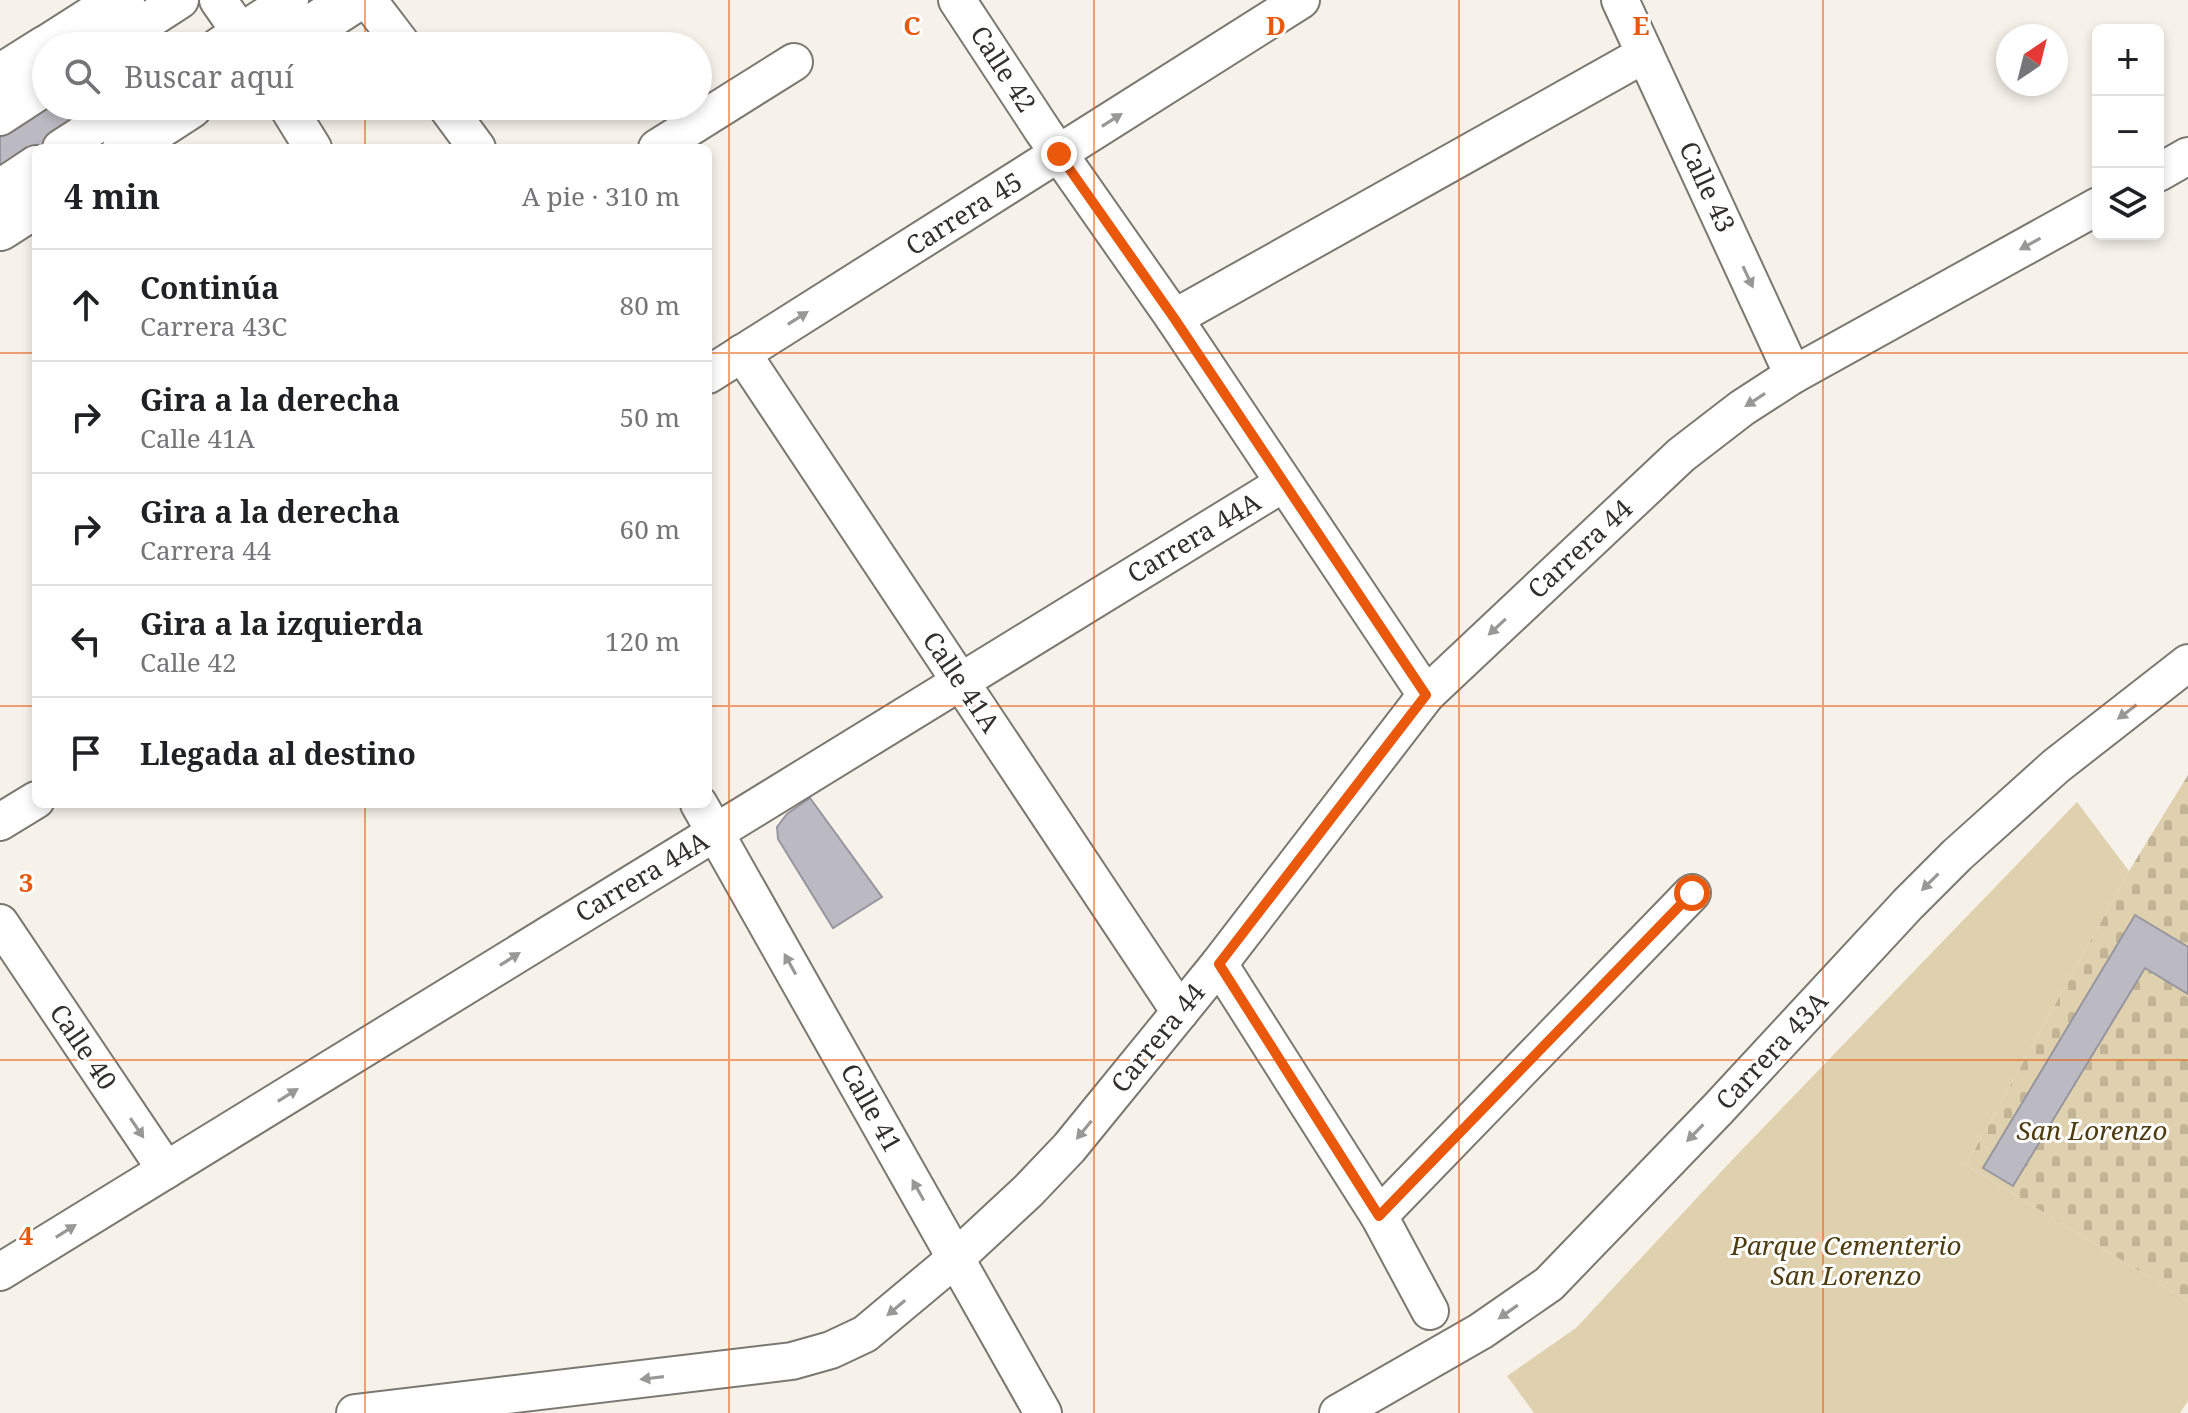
<!DOCTYPE html>
<html lang="es">
<meta charset="utf-8">
<style>
:root{--surface:#fff;--page:#f2f2f2;--text:#202124;--muted:#757577;--line:#e0e0e0}
body{margin:0;font-family:"Noto Serif",serif;background:var(--page);color:var(--text)}
.controls{position:absolute;right:24px;top:24px;display:grid;overflow:hidden;border-radius:12px;box-shadow:0 4px 12px #0003}
.controls button{width:72px;height:72px;display:grid;place-items:center;padding:0;border:0;border-bottom:2px solid var(--line);background:var(--surface);color:var(--text);font:40px sans-serif}
.compass{position:absolute;left:1996px;top:24px;width:72px;height:72px;border-radius:50%;background:var(--surface);box-shadow:0 4px 12px #0003;rotate:35deg}
.stop{position:absolute;width:24px;height:24px;margin:-18px;border:6px solid #ea580c;border-radius:50%;background:#fff}
.stop.end{background:#ea580c;border-color:#fff;box-shadow:0 2px 8px #0008}
.list{margin:0;padding:0;list-style:none}
h2{display:flex;justify-content:space-between;align-items:center;height:104px;margin:0;padding:0 32px;font-size:34px}
h2 small{font-size:26px;font-weight:400;color:var(--muted)}
.list li{display:grid;grid-template-columns:52px 1fr auto;gap:24px;align-items:center;box-sizing:border-box;height:112px;padding:0 32px;border-top:2px solid var(--line)}
.list b{display:block;font-size:30px;white-space:nowrap}
.list p{margin:0;font-size:26px;white-space:nowrap;color:var(--muted)}
.list em{font-size:26px;font-style:normal;color:var(--muted)}
.icon{flex:none;width:44px;height:44px;fill:none;stroke:currentColor;stroke-width:2;stroke-linecap:round;stroke-linejoin:round}
.map{position:relative;flex:none;width:2188px;height:1413px;overflow:hidden}
.search{position:absolute;background:var(--surface);box-shadow:0 4px 12px #0003;left:32px;top:32px;width:680px;height:88px;display:flex;align-items:center;gap:20px;box-sizing:border-box;padding:0 28px;border-radius:44px;color:var(--muted);font-size:30px}
.panel{position:absolute;background:var(--surface);box-shadow:0 4px 12px #0003;left:32px;top:144px;width:680px;height:664px;border-radius:12px}
.map>svg:first-child{display:block}
.cemetery{fill:url(#cemetery-stones)}
.green{fill:#e0d1ae}
.building{fill:#bbbac3;stroke:#97969f;stroke-width:2}
.lines{fill:none;stroke-linecap:round;stroke-linejoin:round}
.minor-casing{stroke:#7b7870;stroke-width:40}
.major-casing{stroke:#7b7870;stroke-width:48}
.minor{stroke:#fff;stroke-width:36}
.major{stroke:#fff;stroke-width:44}
.oneway{fill:#989896}
.route{stroke:#ea580c;stroke-width:10}
.grid{fill:none;stroke:#e8590c;stroke-width:2;stroke-opacity:0.55}
.labels{text-anchor:middle;stroke-width:6;stroke-linejoin:round;paint-order:stroke}
.street-label{font-size:26px;fill:#31302c;stroke:#fff}
.park-label{font-size:26px;font-style:italic;fill:#4f3d0f;stroke:#fff}
.grid-label{font-size:26px;text-anchor:middle;font-weight:bold;fill:#e8590c;stroke:#fff;stroke-width:6;stroke-linejoin:round;paint-order:stroke}
</style>
<div class="map">
<svg width="2188" height="1413" viewBox="0 0 2188 1413">
<defs>
<pattern id="cemetery-stones" width="16" height="16" patternUnits="userSpaceOnUse" patternTransform="scale(2)"><rect width="16" height="16" fill="#e0d1ae"/><path d="M2 7V4a2 2 0 0 1 4 0v3zM10 15v-3a2 2 0 0 1 4 0v3z" fill="#c1b496"/></pattern>
</defs>
<rect width="100%" height="100%" fill="#f6f2ea"/>
<path class="cemetery" d="M 2188,775 L 2188,1301 L 1966,1165 L 2129,871 Z"/>
<path class="green" d="M 2077,802 L 2129,871 L 1966,1165 L 2188,1301 L 2188,1401 L 2180,1413 L 1534,1413 L 1507,1376 L 1576,1328 L 1733,1159 Z"/>
<g class="building">
<path d="M 46,106 L 59,106 L 74,128 L 0,176 L 0,126 Z"/>
<path d="M 810,798 L 882,897 L 833,928 L 778,839 L 777,827 L 787,814 Z"/>
<path d="M 2135,915 L 2188,947 L 2188,994 L 2145,968 L 2013,1186 L 1983,1168 Z"/>
</g>
<g class="lines">
<g class="minor-casing">
<g id="minor">
<path d="M 218,0 L 250,46"/>
<path d="M 368,0 L 403,46"/>
<path d="M 957,0 L 1043,131 L 1174,318 L 1426,695"/>
<path d="M 1620,0 L 1793,375"/>
<path d="M 109,46 L 180,0"/>
<path d="M 219,46 L 290,0"/>
<path d="M 287,106 L 313,148"/>
<path d="M 446,106 L 477,148"/>
<path d="M 0,117 L 46,87"/>
<path d="M 61,148 L 126,106"/>
<path d="M 657,148 L 794,62"/>
<path d="M 2158,173 L 2188,156"/>
<path d="M 0,188 L 36,164"/>
<path d="M 1174,318 L 1645,54"/>
<path d="M 742,353 L 1180,1012"/>
<path d="M 708,375 L 1301,0"/>
<path d="M 699,804 L 1043,1413"/>
<path d="M 0,822 L 36,800"/>
<path d="M 0,923 L 166,1170"/>
<path d="M 1219,964 L 1379,1216 L 1430,1311"/>
<path d="M 1379,1216 L 1692,893"/>
<path d="M 0,1272 L 1284,483"/>
<path d="M 355,1413 L 792,1361 L 831,1350 L 865,1334 L 956,1258 L 1028,1191 L 1069,1148 L 1219,964 L 1426,695 L 1681,455 L 1742,408 L 1793,375 L 2098,206"/>
<path d="M 1338,1413 L 1481,1331 L 1549,1284 L 1717,1110 L 1908,904 L 1957,855 L 2056,766 L 2188,663"/>
</g>
</g>
<g class="major-casing">
<g id="major">
<path d="M 50,46 L 122,0"/>
<path d="M 283,46 L 354,0"/>
<path d="M 0,77 L 46,48"/>
<path d="M 125,148 L 190,106"/>
<path d="M 0,228 L 36,205"/>
</g>
</g>
<use href="#minor" class="minor"/>
<use href="#major" class="major"/>
</g>
<defs><path id="oneway-solid" d="M-6-.8H1V-3.2L6.5 0L1 3.2V.8H-6Z" transform="scale(2)"/></defs>
<g class="oneway">
<use href="#oneway-solid" transform="translate(1112 120) rotate(-32)"/>
<use href="#oneway-solid" transform="translate(2030 244) rotate(151)"/>
<use href="#oneway-solid" transform="translate(1748 277) rotate(65)"/>
<use href="#oneway-solid" transform="translate(798 318) rotate(-32)"/>
<use href="#oneway-solid" transform="translate(1755 400) rotate(147)"/>
<use href="#oneway-solid" transform="translate(1497 627) rotate(137)"/>
<use href="#oneway-solid" transform="translate(2127 712) rotate(143)"/>
<use href="#oneway-solid" transform="translate(1930 882) rotate(135)"/>
<use href="#oneway-solid" transform="translate(510 959) rotate(-32)"/>
<use href="#oneway-solid" transform="translate(790 964) rotate(-119)"/>
<use href="#oneway-solid" transform="translate(288 1095) rotate(-32)"/>
<use href="#oneway-solid" transform="translate(137 1128) rotate(56)"/>
<use href="#oneway-solid" transform="translate(1084 1130) rotate(129)"/>
<use href="#oneway-solid" transform="translate(1695 1133) rotate(134)"/>
<use href="#oneway-solid" transform="translate(918 1190) rotate(-119)"/>
<use href="#oneway-solid" transform="translate(66 1231) rotate(-32)"/>
<use href="#oneway-solid" transform="translate(896 1308) rotate(140)"/>
<use href="#oneway-solid" transform="translate(1508 1312) rotate(145)"/>
<use href="#oneway-solid" transform="translate(652 1378) rotate(173)"/>
</g>
<g class="lines">
<path class="route" d="M 1059,154 L 1174,318 L 1426,695 L 1219,964 L 1379,1216 L 1692,893"/>
</g>
<path class="grid" d="M 365,0 L 365,46M 729,0 L 729,1413M 1094,0 L 1094,1413M 1459,0 L 1459,1413M 1823,0 L 1823,1413M 365,106 L 365,148M 0,353 L 36,353M 708,353 L 2188,353M 0,706 L 36,706M 708,706 L 2188,706M 365,804 L 365,1413M 0,1060 L 2188,1060"/>
<g class="labels">
<g class="street-label">
<text transform="translate(1003 69) rotate(57)" y="9">Calle 42</text>
<text transform="translate(1707 187) rotate(65)" y="9">Calle 43</text>
<text transform="translate(964 214) rotate(-32)" y="9">Carrera 45</text>
<text transform="translate(1194 538) rotate(-31)" y="9">Carrera 44A</text>
<text transform="translate(1580 549) rotate(-43)" y="9">Carrera 44</text>
<text transform="translate(961 682) rotate(56)" y="9">Calle 41A</text>
<text transform="translate(642 877) rotate(-31)" y="9">Carrera 44A</text>
<text transform="translate(1158 1038) rotate(-51)" y="9">Carrera 44</text>
<text transform="translate(83 1047) rotate(56)" y="9">Calle 40</text>
<text transform="translate(1772 1051) rotate(-47)" y="9">Carrera 43A</text>
<text transform="translate(871 1108) rotate(61)" y="9">Calle 41</text>
</g>
<g class="park-label">
<text x="2092" y="1140">San Lorenzo</text>
<text x="1846" y="1255">Parque Cementerio<tspan x="1846" dy="30">San Lorenzo</tspan></text>
</g>
</g>
<g class="grid-label">
<text x="912" y="35">C</text>
<text x="1276" y="35">D</text>
<text x="1641" y="35">E</text>
<text x="26" y="892">3</text>
<text x="26" y="1245">4</text>
</g>
</svg>
<div class="controls">
<button>+</button>
<button>−</button>
<button><svg class="icon" aria-label="layers" viewBox="0 0 24 24"><path d="M12 4l9 5-9 5-9-5zM3 14l9 5 9-5"/></svg></button>
</div>
<svg class="compass" viewBox="-18 -18 36 36"><path d="M0-13l5 13h-10z" fill="#e53935"/><path d="M0 13l5-13h-10z" fill="#757577"/></svg>
<div class="stop" style="left:1692px;top:893px"></div>
<div class="stop end" style="left:1059px;top:154px"></div>
<div class="search"><svg class="icon" aria-label="search" viewBox="0 0 24 24"><circle cx="10" cy="10" r="6"/><path d="M15 15l6 6"/></svg>Buscar aquí</div>
<section class="panel">
<h2>4 min<small>A pie · 310 m</small></h2>
<ul class="list">
<li><svg class="icon" aria-label="ahead" viewBox="0 0 24 24"><path d="M12 20V5M6 11l6-6 6 6"/></svg><div><b>Continúa</b><p>Carrera 43C</p></div><em>80 m</em></li>
<li><svg class="icon" aria-label="right" viewBox="0 0 24 24"><path d="M7 20v-9h11M14 6l5 5-5 5"/></svg><div><b>Gira a la derecha</b><p>Calle 41A</p></div><em>50 m</em></li>
<li><svg class="icon" aria-label="right" viewBox="0 0 24 24"><path d="M7 20v-9h11M14 6l5 5-5 5"/></svg><div><b>Gira a la derecha</b><p>Carrera 44</p></div><em>60 m</em></li>
<li><svg class="icon" aria-label="left" viewBox="0 0 24 24"><path d="M17 20v-9H6M10 6l-5 5 5 5"/></svg><div><b>Gira a la izquierda</b><p>Calle 42</p></div><em>120 m</em></li>
<li><svg class="icon" aria-label="arrive" viewBox="0 0 24 24"><path d="M6 21V4h12l-3 4 3 4H6"/></svg><div><b>Llegada al destino</b></div></li>
</ul>
</section>
</div>
